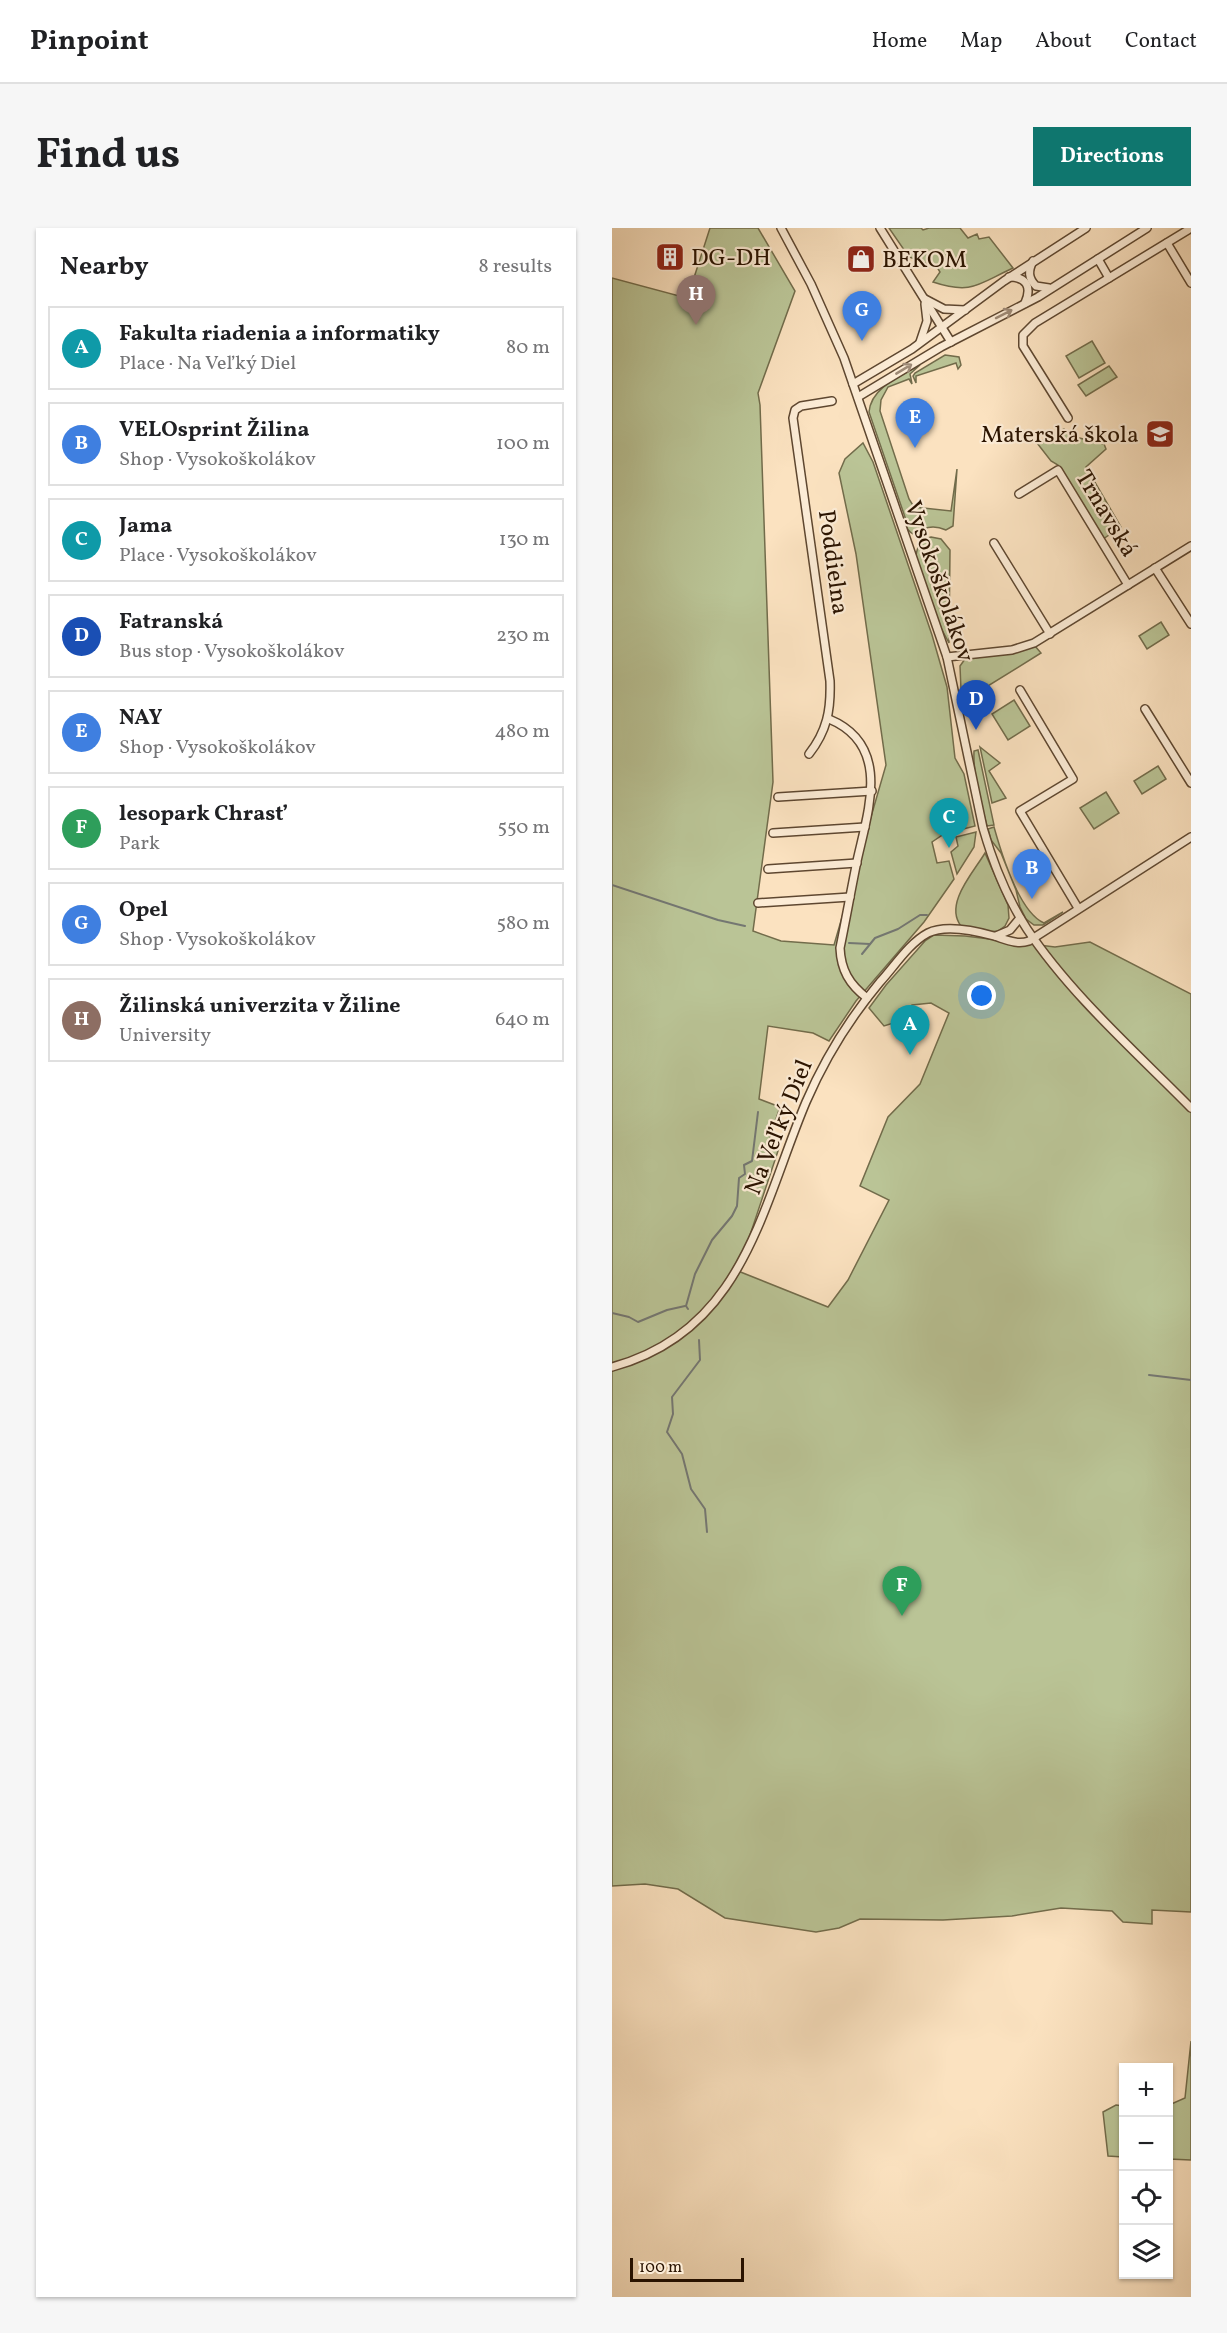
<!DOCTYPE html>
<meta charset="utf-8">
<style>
:root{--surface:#fff;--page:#f6f6f6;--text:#202124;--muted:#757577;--line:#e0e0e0;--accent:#0f766e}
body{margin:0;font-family:Vollkorn,serif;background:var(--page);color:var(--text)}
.controls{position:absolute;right:18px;bottom:18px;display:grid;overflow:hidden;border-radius:0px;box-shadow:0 2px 4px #0004}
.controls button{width:54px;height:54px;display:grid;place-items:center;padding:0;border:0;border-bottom:2px solid var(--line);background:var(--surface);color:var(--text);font:30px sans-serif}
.scale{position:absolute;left:18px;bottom:15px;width:114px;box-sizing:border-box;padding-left:6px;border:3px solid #2a1300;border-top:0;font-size:16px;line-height:21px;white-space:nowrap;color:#2a1300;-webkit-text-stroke:4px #fcecd6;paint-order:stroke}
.you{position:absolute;left:370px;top:768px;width:21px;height:21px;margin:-15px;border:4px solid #fff;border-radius:50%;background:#1a73e8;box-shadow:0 0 0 9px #1a73e833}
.badge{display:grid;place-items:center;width:39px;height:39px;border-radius:50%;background:var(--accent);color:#fff;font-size:20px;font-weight:700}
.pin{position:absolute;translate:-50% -50px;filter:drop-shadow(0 2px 3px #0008)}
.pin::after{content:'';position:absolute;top:32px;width:21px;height:18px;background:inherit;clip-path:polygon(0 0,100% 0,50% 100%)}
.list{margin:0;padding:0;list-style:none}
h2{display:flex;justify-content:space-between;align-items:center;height:78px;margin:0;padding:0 24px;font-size:26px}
h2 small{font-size:20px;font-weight:400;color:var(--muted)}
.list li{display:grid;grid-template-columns:39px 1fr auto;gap:18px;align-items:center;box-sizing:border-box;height:84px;margin:0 12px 12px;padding:0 12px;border:2px solid var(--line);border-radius:0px}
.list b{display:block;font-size:22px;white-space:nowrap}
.list p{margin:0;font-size:20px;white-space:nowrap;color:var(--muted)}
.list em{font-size:20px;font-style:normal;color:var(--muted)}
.icon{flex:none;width:33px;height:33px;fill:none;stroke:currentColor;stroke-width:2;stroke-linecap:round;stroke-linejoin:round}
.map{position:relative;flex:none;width:579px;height:2069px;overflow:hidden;border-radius:0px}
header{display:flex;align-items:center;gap:36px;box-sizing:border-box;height:84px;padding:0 30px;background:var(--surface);border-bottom:2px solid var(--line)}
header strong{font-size:28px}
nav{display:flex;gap:33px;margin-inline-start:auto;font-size:21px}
.intro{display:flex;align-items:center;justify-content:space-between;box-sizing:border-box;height:144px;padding:0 36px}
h1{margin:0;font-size:42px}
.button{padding:15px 27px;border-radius:0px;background:var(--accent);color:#fff;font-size:21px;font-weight:700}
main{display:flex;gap:36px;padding:0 36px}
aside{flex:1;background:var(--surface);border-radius:0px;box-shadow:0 2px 4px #0004}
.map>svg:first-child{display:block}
.green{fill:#bac496;stroke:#726c4b;stroke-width:1.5}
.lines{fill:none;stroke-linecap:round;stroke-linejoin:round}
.stream{stroke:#747772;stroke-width:2}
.minor-casing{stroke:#5e4730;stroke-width:10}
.minor{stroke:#fcecd6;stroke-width:7}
.oneway{stroke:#9e8a76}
.labels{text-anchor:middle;stroke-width:4.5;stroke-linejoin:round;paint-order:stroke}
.poi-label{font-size:24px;fill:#2a1300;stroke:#fcecd6;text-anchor:start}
.street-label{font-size:24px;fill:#2a1300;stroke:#fcecd6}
</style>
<header>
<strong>Pinpoint</strong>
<nav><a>Home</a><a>Map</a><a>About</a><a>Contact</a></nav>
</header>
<div class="intro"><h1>Find us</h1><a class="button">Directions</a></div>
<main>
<aside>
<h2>Nearby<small>8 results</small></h2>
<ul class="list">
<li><span class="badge" style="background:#0f9aa8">A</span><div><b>Fakulta riadenia a informatiky</b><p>Place · Na Veľký Diel</p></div><em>80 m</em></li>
<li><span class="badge" style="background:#3f7fe0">B</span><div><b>VELOsprint Žilina</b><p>Shop · Vysokoškolákov</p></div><em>100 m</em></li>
<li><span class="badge" style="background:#0f9aa8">C</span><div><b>Jama</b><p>Place · Vysokoškolákov</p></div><em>130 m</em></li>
<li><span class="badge" style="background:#1a4fb4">D</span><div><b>Fatranská</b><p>Bus stop · Vysokoškolákov</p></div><em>230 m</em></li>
<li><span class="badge" style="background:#3f7fe0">E</span><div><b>NAY</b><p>Shop · Vysokoškolákov</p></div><em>480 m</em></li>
<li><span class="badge" style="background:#2e9e5b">F</span><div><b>lesopark Chrasť</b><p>Park</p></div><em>550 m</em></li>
<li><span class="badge" style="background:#3f7fe0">G</span><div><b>Opel</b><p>Shop · Vysokoškolákov</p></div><em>580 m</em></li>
<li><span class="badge" style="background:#8d6e63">H</span><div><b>Žilinská univerzita v Žiline</b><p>University</p></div><em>640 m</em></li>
</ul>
</aside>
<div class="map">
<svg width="579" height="2069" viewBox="0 0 579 2069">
<rect width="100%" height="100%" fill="#fbe2c0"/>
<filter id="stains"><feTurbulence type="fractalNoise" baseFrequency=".00333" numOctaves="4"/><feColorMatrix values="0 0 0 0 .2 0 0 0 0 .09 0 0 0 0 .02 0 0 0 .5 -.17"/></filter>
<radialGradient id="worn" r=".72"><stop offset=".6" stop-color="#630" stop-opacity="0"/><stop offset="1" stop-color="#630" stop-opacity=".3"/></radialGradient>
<g class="green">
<path d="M 98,0 L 146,0 L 183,63 L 146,165 L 148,177 L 161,554 L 141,703 L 169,713 L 222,717 L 274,537 L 244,326 L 227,245 L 233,231 L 251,215 L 261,234 L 320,407 L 335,459 L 343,530 L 352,546 L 363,598 L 332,606 L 320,614 L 325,635 L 337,633 L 342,651 L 312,694 L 244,773 L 217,813 L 201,805 L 156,798 L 147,871 L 168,879 L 156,915 L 167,920 L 126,1043 L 216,1079 L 236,1052 L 277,972 L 248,958 L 276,889 L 308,856 L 337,785 L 319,775 L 300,777 L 291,792 L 272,798 L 257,780 L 274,757 L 313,713 L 322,707 L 353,708 L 443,719 L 478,714 L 579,766 L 579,1684 L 540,1682 L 540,1696 L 511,1694 L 500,1683 L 449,1680 L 400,1688 L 331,1692 L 248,1691 L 227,1700 L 204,1704 L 113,1690 L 66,1661 L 33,1656 L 0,1658 L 0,50 L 67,68 L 79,59 Z"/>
<path d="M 277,0 L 309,0 L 311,2 L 317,0 L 348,0 L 356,10 L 365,6 L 367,11 L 377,9 L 401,40 C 366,56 360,67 321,54 L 328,44 L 325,39 L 297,29 Z"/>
<path d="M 480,113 L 493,135 L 467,150 L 454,128 Z"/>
<path d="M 333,127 L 347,129 L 349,137 L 346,141 L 344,135 L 304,148 L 304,155 L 301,148 L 303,145 Z"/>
<path d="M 308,137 L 298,146 L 300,156 L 297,151 L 276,159 L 269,172 L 268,183 L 297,271 L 302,279 L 339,283 L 345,241 L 341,298 L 334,302 C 323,297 312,298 303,307 C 296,304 293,299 294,292 L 257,184 C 259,159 289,148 308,137 Z"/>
<path d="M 497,138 L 505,149 L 474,168 L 466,157 Z"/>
<path d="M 452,201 L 459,208 L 492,216 L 494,221 L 474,239 L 509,299 L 491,311 L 446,237 L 439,233 L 425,215 Z"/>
<path d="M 319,309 L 329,311 L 338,322 L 337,415 L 329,400 L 304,328 C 305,318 309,311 319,309 Z"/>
<path d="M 549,394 L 557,407 L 535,421 L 527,408 Z"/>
<path d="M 423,418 L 429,425 L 371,461 L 349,462 L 348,438 L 353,431 L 402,425 Z"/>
<path d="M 402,472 L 418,498 L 396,512 L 380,486 Z"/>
<path d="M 368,519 L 388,535 L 377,543 L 394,570 L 380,575 Z"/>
<path d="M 366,522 L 382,597 L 375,598 C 368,573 361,548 362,523 Z"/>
<path d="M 546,538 L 554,551 L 530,566 L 522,553 Z"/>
<path d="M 494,564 L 507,585 L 482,601 L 468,580 Z"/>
<path d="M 382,599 C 389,624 407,684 432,695 L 451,684 L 431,697 L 422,697 L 414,691 L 408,679 L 404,662 L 389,625 L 379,612 L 376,601 Z"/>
<path d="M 364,604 L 362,619 L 345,646 L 339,624 L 346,618 L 344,609 Z"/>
<path d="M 373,625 L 396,677 L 397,690 L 393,698 L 386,703 L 377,704 L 349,698 C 332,676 361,645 373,625 Z"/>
<path d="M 579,1813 L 579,1932 L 557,1931 L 557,1877 L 573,1870 Z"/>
<path d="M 504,1877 L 511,1878 L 511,1929 L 496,1928 L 491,1884 Z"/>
</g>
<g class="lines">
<g class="stream">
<path d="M 0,657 L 106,692 L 133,698"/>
<path d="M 237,715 L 258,716"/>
<path d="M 250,726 L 263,710 L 286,701 L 308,687 L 315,687"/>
<path d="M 76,1081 L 74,1078 L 83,1046 L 100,1012 L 120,988 L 125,978 L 127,950 L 133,946 L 132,937 L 140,933 L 146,884"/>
<path d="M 0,1085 L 17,1089 L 26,1094 L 55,1082 L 73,1078"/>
<path d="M 87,1112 L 88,1132 L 60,1169 L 61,1186 L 55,1204 L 70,1226 L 79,1261 L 93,1281 L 95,1304"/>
<path d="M 537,1147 L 579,1152"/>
</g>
<g class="minor-casing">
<g id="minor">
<path d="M 169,0 L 199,56 L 232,130 L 335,429 L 371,600 C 381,635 395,670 415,701 C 459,767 524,824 579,880"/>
<path d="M 268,0 L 339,114"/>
<path d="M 555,15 L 579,55"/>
<path d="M 486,31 L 497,50"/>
<path d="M 421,33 C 416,43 416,50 424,58 L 437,60"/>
<path d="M 397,49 C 415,49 420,59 413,75"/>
<path d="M 313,71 L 332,81 L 353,82"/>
<path d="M 308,114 L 315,93 L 313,76"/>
<path d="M 241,156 L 300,121 L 392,53 L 474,0"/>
<path d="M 246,169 L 329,119 L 426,69 L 535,0"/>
<path d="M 456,190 L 411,118 L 411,107 L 423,95 L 576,2"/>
<path d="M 407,266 L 446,242 L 516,357"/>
<path d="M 382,315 L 438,406"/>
<path d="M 543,340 L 579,396"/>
<path d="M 335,429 L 400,422 L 422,415 L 579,318"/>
<path d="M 408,462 L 461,551 L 408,583 L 466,680"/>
<path d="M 533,481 L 579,555"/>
<path d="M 217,491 C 280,517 256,583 245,633 C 239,662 234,691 228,720 C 229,742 237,756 255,770"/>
<path d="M 197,526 C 215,503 219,482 218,453 L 181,190 L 183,182 L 189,178 L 220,173"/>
<path d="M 166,569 L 260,563"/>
<path d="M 161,605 L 253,599"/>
<path d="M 156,641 L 245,635"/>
<path d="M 146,675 L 238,669"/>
<path d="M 384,708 L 398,702 L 408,690"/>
<path d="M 0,1139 C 131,1104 149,981 194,874 C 213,830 237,791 268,754 C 282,739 297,715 316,705 C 334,696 364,703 382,708 C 395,712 405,717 417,713 L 579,609"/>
</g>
</g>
<use href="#minor" class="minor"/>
</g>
<defs><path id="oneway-shaft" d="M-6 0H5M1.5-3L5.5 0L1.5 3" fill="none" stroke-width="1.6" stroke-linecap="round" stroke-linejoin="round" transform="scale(1.5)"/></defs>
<g class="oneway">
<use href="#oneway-shaft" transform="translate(392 86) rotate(-27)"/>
<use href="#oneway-shaft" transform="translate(292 141) rotate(-31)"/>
</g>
<defs>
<g id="building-square" transform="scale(1.5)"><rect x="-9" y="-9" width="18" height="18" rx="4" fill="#8f2418" stroke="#fcecd6"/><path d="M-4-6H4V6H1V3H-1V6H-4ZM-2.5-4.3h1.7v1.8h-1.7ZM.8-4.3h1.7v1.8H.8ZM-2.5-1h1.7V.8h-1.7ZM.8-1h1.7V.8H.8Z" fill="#fff"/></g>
<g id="shop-square" transform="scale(1.5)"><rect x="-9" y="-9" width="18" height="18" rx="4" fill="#8f2418" stroke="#fcecd6"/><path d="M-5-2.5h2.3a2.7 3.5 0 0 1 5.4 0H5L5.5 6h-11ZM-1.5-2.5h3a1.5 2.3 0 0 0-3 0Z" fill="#fff"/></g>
<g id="school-square" transform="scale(1.5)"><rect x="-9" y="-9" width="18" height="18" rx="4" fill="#8f2418" stroke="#fcecd6"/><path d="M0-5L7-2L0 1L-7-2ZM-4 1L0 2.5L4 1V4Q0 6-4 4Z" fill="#fff"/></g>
</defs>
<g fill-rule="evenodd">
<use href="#building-square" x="58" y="29"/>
<use href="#shop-square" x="249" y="31"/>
<use href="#school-square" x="548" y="206"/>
</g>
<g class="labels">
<g class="poi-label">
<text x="79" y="37">DG-DH</text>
<text x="270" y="39">BEKOM</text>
<text x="527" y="214" text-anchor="end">Materská škola</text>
</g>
<g class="street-label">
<text transform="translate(495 285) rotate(59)" y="8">Trnavská</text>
<text transform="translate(222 334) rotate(82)" y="8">Poddielna</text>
<text transform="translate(328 353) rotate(71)" y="8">Vysokoškolákov</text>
<text transform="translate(166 899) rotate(-68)" y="8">Na Veľký Diel</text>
</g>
</g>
<rect width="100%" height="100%" filter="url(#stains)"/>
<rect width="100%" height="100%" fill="url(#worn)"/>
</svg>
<div class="controls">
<button>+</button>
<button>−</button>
<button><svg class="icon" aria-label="locate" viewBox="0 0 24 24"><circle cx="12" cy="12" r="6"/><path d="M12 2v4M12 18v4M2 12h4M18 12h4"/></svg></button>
<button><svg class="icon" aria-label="layers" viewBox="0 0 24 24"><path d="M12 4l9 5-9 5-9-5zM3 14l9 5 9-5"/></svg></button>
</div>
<div class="scale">100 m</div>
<div class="you"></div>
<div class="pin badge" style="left:298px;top:827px;background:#0f9aa8">A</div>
<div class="pin badge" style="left:420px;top:671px;background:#3f7fe0">B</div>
<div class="pin badge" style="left:337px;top:620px;background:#0f9aa8">C</div>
<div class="pin badge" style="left:364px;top:502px;background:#1a4fb4">D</div>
<div class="pin badge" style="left:303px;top:220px;background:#3f7fe0">E</div>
<div class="pin badge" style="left:290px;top:1388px;background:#2e9e5b">F</div>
<div class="pin badge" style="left:250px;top:113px;background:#3f7fe0">G</div>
<div class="pin badge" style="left:84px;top:97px;background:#8d6e63">H</div>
</div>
</main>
